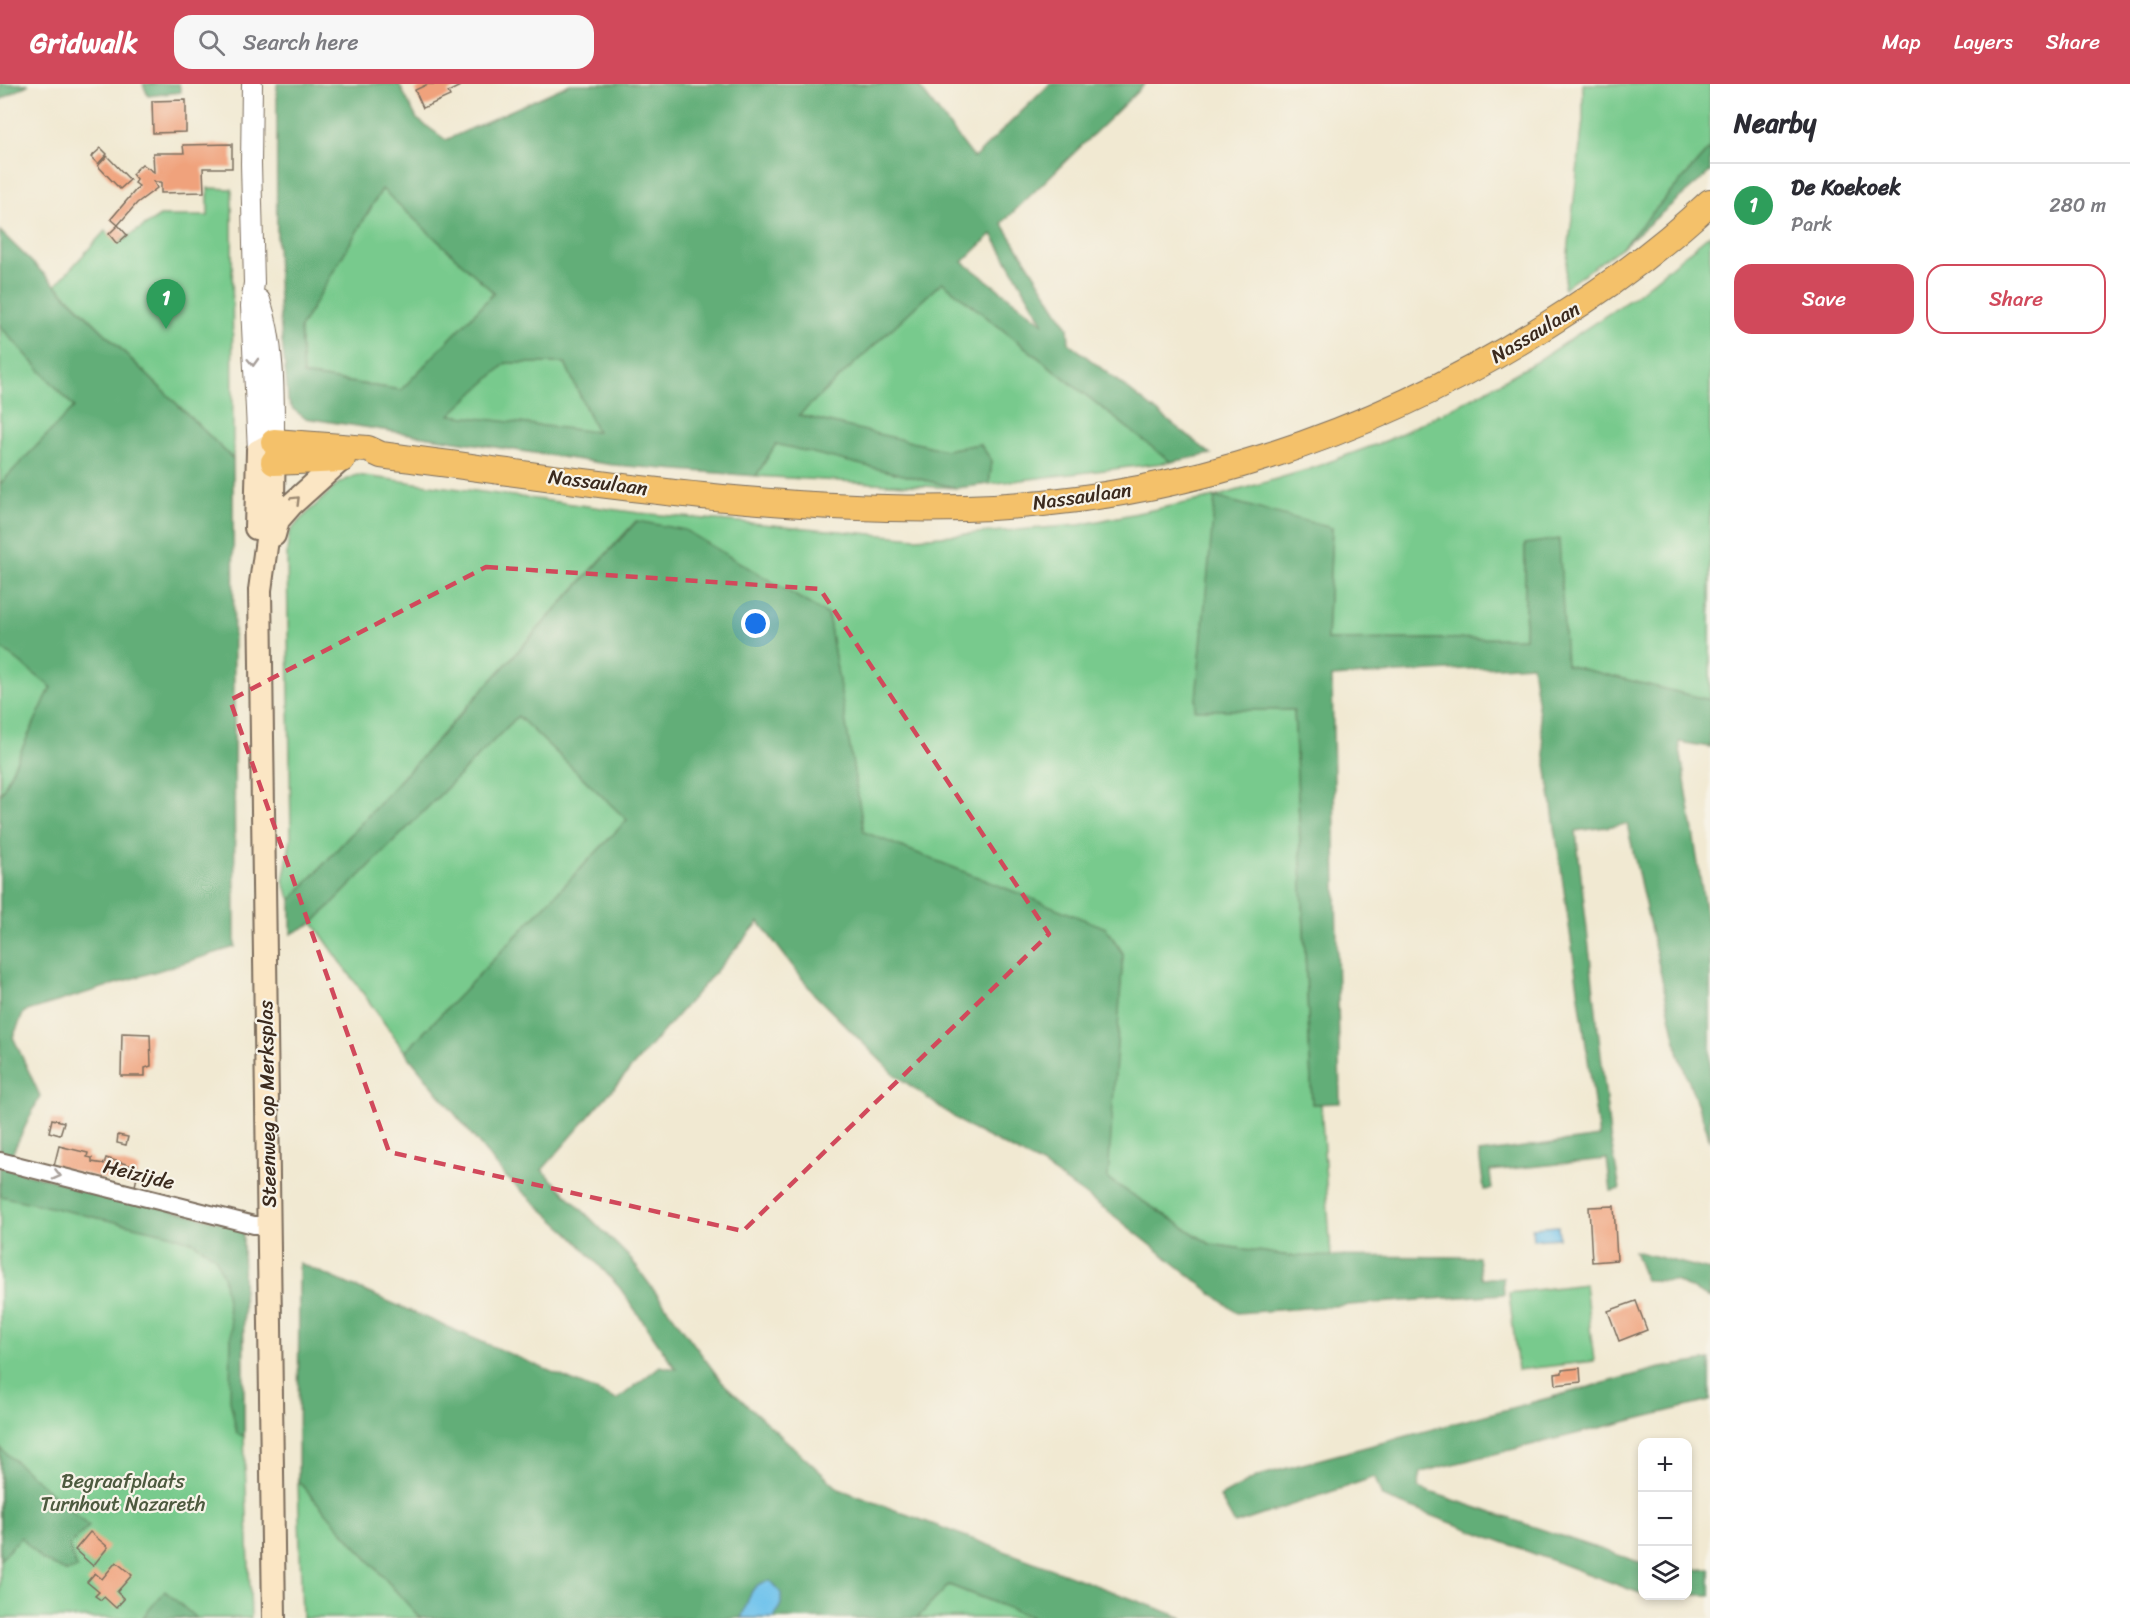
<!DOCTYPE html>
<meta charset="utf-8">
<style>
:root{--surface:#fff;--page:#f7f7f7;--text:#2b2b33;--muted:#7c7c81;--line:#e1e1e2;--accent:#d1495b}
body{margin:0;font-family:Sriracha,sans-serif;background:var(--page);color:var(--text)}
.controls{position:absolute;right:18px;bottom:18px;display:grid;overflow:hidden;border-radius:12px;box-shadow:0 3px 9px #0003}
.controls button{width:54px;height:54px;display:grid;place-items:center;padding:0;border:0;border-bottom:2px solid var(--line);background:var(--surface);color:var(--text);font:30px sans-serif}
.you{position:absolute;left:756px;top:540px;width:21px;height:21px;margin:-15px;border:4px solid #fff;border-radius:50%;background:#1a73e8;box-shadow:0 0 0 9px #1a73e833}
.badge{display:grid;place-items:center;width:39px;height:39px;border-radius:50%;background:var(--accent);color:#fff;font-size:20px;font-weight:700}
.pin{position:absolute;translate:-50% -50px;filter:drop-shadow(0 2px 3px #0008)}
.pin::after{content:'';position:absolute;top:32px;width:21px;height:18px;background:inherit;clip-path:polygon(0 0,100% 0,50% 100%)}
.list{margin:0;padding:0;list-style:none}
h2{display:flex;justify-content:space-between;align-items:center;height:78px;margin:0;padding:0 24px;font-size:26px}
h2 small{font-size:20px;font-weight:400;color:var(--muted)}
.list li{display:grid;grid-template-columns:39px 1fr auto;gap:18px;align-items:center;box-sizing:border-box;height:84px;padding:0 24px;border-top:2px solid var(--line)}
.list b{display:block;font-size:22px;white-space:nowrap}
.list p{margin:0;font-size:20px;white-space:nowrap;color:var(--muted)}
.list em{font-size:20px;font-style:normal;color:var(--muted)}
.actions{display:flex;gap:12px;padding:18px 24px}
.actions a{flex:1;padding:14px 0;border:2px solid var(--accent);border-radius:18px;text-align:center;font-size:21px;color:var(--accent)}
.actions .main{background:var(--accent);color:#fff}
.icon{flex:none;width:33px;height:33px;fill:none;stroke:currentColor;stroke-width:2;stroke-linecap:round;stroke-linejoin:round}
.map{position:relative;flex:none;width:1710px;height:1534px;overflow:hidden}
header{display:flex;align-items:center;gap:36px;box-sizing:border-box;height:84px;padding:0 30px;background:var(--accent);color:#fff}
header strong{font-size:28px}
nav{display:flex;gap:33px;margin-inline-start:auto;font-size:21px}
.search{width:420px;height:54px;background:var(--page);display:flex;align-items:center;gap:15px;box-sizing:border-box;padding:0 21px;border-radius:18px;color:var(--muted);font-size:22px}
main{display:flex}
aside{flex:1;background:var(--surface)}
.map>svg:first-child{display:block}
.green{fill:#78ca8d;stroke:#5a7a56;stroke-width:1.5}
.forest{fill:#62ae78;stroke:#4e6c4b;stroke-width:1.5;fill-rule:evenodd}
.water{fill:#70c3ec;stroke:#567685;stroke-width:1.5}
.building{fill:#f0a27b}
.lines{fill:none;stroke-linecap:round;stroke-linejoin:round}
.minor-casing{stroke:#7b6d5d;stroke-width:20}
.tertiary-casing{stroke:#7b6d5d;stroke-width:22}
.secondary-casing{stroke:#7b6d5d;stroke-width:26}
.primary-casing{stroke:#7b6d5d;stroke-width:28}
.minor{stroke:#fff;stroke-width:16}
.tertiary{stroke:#fff;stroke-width:20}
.secondary{stroke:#fbe6c4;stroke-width:22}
.primary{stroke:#f4c16b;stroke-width:26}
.oneway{stroke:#a79f9a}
.oneway2{stroke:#9b8871}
.marked{fill:none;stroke:#d1495b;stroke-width:4.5;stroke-dasharray:12 8;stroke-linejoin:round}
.labels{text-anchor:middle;stroke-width:4.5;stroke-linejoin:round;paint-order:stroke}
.street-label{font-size:20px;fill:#3b2a1e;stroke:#f7f3e8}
.park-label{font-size:20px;fill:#4d5a3f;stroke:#f7f3e8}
</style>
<header>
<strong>Gridwalk</strong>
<div class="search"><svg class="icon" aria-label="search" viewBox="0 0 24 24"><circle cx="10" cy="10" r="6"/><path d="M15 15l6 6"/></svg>Search here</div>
<nav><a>Map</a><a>Layers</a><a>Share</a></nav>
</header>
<main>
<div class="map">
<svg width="1710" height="1534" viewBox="0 0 1710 1534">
<rect width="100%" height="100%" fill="#f7f3e8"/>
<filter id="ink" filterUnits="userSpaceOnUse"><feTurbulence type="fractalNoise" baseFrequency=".0167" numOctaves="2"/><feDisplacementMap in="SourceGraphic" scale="12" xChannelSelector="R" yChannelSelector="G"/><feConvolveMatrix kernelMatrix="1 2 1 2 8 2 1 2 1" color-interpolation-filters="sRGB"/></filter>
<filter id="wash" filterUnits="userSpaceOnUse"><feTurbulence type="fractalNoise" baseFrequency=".008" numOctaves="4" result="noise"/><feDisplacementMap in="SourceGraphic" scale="24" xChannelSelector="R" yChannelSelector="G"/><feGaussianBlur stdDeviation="1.35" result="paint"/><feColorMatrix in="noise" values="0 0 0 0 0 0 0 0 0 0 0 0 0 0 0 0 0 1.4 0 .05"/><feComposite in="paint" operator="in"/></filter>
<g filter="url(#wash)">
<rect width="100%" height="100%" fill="#f1e9d2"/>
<g class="green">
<path d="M 1583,0 L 1710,0 L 1710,64 L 1622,163 L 1564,204 L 1583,36 Z"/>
<path d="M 208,104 L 232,105 L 233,375 L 56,201 L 105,147 L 118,159 L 160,132 L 208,132 Z"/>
<path d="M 382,105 L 494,209 L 401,306 L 303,291 L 300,244 Z"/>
<path d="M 1710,150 L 1710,616 L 1566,581 L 1525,460 L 1525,554 L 1327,556 L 1332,445 L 1195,625 L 1294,626 L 1312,1020 L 1321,1020 L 1331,1173 L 1290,1172 L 1210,1160 L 1107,1095 L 1123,869 L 1106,844 L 863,748 L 828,531 L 636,437 L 291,816 L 283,798 L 291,754 L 287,468 L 289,449 L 299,437 L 339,399 L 357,391 L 639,429 L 916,454 L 1079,441 L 1215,413 L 1310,385 L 1388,356 L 1474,313 L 1534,279 L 1635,212 Z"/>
<path d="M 942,198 L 1171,378 L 989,400 L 992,377 L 980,360 L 945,366 L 798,332 Z"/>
<path d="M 0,242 L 74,323 L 0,400 Z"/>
<path d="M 506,279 L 565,279 L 597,349 L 449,331 Z"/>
<path d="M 776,360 L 957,404 L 756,392 Z"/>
<path d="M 0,563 L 51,603 L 0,712 Z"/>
<path d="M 518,632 L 627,736 L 405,968 L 313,839 Z"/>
<path d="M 0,1083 L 243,1144 L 244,1352 L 251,1534 L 0,1534 Z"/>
<path d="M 1585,1200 L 1594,1277 L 1518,1286 L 1509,1209 Z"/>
<path d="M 298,1397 L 420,1534 L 302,1534 Z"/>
<path d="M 949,1501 L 1034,1534 L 917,1534 Z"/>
</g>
<g class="forest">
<path d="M 0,0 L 29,0 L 0,16 Z"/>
<path d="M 143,0 L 179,0 L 181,8 L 148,12 Z"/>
<path d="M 277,0 L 399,0 L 417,35 L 446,56 L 570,0 L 917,0 L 974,74 L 1050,0 L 1145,0 L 1002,139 L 1068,243 L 1069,259 L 1211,370 L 1171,378 L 942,198 L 799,331 L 945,366 L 980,360 L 992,377 L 989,400 L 957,404 L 776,360 L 756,392 L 613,381 L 305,334 L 293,325 L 288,317 C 286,283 280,250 279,216 C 275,144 277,72 277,0 ZM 382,105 L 494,209 L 401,306 L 303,291 L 300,244 ZM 992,150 L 1043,238 L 1043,239 L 963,178 ZM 506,279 L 565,279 L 597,348 L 450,331 Z"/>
<path d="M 1710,64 L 1710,88 L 1622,163 Z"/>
<path d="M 0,147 L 233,375 L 233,382 L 235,863 L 24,928 L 13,953 L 40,1012 L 10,1074 L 0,1072 L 0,712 L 51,603 L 0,563 L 0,400 L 74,323 L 0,242 Z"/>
<path d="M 1215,413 L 1332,444 L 1327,556 L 1525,554 L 1525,460 L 1559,455 L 1566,581 L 1710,616 L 1710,663 L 1679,658 L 1710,857 L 1710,1058 L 1707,1046 L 1679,971 L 1627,740 L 1576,747 L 1610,1052 L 1620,1105 L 1611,1107 L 1607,1075 L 1490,1087 L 1492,1105 L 1484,1106 L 1479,1069 L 1599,1053 L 1532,581 L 1332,593 L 1340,1019 L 1312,1020 L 1294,626 L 1195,626 Z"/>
<path d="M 637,437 L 685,446 L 828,531 L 864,748 L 1106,844 L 1123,870 L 1108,1095 L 1210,1160 L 1290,1172 L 1478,1173 L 1481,1194 L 1503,1194 L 1504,1210 L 1237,1229 L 1108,1127 L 1042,1081 L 968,1043 L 894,990 L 814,910 L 759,838 L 542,1086 L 630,1174 L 722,1298 L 839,1405 L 1183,1534 L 1034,1534 L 949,1501 L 917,1534 L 420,1534 L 298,1397 L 299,1179 L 617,1316 L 660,1282 L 676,1285 L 620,1204 L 572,1152 L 505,1092 L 405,968 L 627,736 L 518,632 L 313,839 L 291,850 L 291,816 Z"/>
<path d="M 0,1083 L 243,1144 L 244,1352 L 237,1350 L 230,1316 L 231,1244 L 223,1192 L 215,1173 L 193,1158 L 169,1150 L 0,1112 Z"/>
<path d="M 1634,1167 L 1710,1186 L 1710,1214 L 1675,1197 L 1645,1196 Z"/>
<path d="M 1710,1276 L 1710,1317 L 1421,1388 L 1418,1404 L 1642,1479 L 1642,1510 L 1382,1413 L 1375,1393 L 1235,1440 L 1220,1413 L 1258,1392 L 1660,1284 Z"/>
<path d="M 0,1364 L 89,1442 L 69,1462 L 77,1484 L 67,1488 L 42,1476 L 21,1453 L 0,1476 Z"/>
<path d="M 1710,1485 L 1710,1511 L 1688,1511 L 1688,1486 Z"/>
<path d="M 165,1507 L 196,1534 L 142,1534 Z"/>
</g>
<g class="water">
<path d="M 1558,1142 L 1559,1154 L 1533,1156 L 1532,1144 Z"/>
<path d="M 770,1497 L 781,1509 L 781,1520 L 774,1534 L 741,1534 C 750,1516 748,1499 770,1497 Z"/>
</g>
<g id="blocks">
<g class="building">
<path d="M 428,0 L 464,0 L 448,8 L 450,12 L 423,24 L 415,6 Z"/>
<path d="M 186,16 L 186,48 L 153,49 L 152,17 Z"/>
<path d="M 232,60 L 232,84 L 203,84 L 204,108 L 161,109 L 161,98 L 154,98 L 157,104 L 137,119 L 118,141 L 111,135 L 139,102 L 135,99 L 137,96 L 132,90 L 142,80 L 154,88 L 153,69 L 184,69 L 183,61 Z"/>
<path d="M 101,64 L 107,70 L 98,80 L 91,73 Z"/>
<path d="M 107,72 L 130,96 L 120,105 L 98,82 Z"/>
<path d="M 118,141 L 127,151 L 117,160 L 109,150 Z"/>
<path d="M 122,949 L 150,950 L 151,982 L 145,984 L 145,992 L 121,992 Z"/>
<path d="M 52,1035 L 64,1038 L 60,1051 L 49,1048 Z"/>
<path d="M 118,1051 L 128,1053 L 126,1061 L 117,1059 Z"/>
<path d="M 59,1062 L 88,1069 L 87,1073 L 92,1074 L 92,1078 L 104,1080 L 106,1074 L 139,1084 L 135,1102 L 54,1082 Z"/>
<path d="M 1614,1122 L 1617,1176 L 1592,1178 L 1589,1123 Z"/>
<path d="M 1636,1217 L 1647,1246 L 1619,1257 L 1608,1227 Z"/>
<path d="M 1580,1284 L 1581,1298 L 1556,1301 L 1555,1290 L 1562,1289 L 1562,1286 Z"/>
<path d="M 90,1448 L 108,1463 L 93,1482 L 75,1466 Z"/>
<path d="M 116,1478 L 132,1491 L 117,1508 L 124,1515 L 116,1524 L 104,1513 L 101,1516 L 95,1512 L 99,1508 L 87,1498 L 95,1489 L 102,1495 Z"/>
</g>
</g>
</g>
<g filter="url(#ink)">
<use href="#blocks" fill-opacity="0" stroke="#7b6d5d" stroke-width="1.5"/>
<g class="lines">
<g class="minor-casing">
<path id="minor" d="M 0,1077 L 254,1141 L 268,1141"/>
</g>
<g class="tertiary-casing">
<g id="tertiary">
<path d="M 252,0 L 251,80 L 254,199 L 251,222 L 258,367"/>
<path d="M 260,216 C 275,259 274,313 274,358"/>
</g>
</g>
<g class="secondary-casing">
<g id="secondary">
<path d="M 258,367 L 274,358 L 273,412 L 260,506 L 274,1534"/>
<path d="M 256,444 L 258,367"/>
<path d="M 274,451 L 278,436 L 292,420 L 342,375"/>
</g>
</g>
<g class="primary-casing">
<g id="primary">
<path d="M 274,358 L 368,365 L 381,371 C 575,396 770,429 966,424 C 1174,418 1371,352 1547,241 C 1605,205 1660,165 1710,118"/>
<path d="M 274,378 L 342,375"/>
</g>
</g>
<use href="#minor" class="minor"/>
<use href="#tertiary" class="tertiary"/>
<use href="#secondary" class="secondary"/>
<use href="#primary" class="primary"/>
</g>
<defs><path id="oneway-chevron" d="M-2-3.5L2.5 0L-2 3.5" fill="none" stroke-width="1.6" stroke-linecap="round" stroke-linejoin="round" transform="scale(1.5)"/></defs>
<g class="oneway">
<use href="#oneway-chevron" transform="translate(253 278) rotate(88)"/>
<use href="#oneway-chevron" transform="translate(57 1091) rotate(14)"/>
</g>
<use class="oneway2" href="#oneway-chevron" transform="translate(296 416) rotate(-45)"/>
</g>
<path class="marked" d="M 486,483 L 820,505 L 1049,850 L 743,1147 L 389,1068 L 230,616 Z"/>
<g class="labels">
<g class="street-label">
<text transform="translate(1535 248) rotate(-31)" y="7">Nassaulaan</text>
<text transform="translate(598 398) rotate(7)" y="7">Nassaulaan</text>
<text transform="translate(1082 412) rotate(-8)" y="7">Nassaulaan</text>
<text transform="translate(267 1020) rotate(-91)" y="7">Steenweg op Merksplas</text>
<text transform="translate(139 1090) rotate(14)" y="7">Heizijde</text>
</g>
<g class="park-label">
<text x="123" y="1404">Begraafplaats<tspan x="123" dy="23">Turnhout Nazareth</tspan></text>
</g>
</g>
</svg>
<div class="controls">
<button>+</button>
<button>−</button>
<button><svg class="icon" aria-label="layers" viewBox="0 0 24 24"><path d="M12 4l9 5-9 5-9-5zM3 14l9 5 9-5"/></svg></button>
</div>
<div class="you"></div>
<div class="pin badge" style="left:166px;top:245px;background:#2e9e5b">1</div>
</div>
<aside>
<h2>Nearby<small></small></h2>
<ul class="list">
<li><span class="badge" style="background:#2e9e5b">1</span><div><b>De Koekoek</b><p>Park</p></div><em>280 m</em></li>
</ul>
<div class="actions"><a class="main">Save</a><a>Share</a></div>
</aside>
</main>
